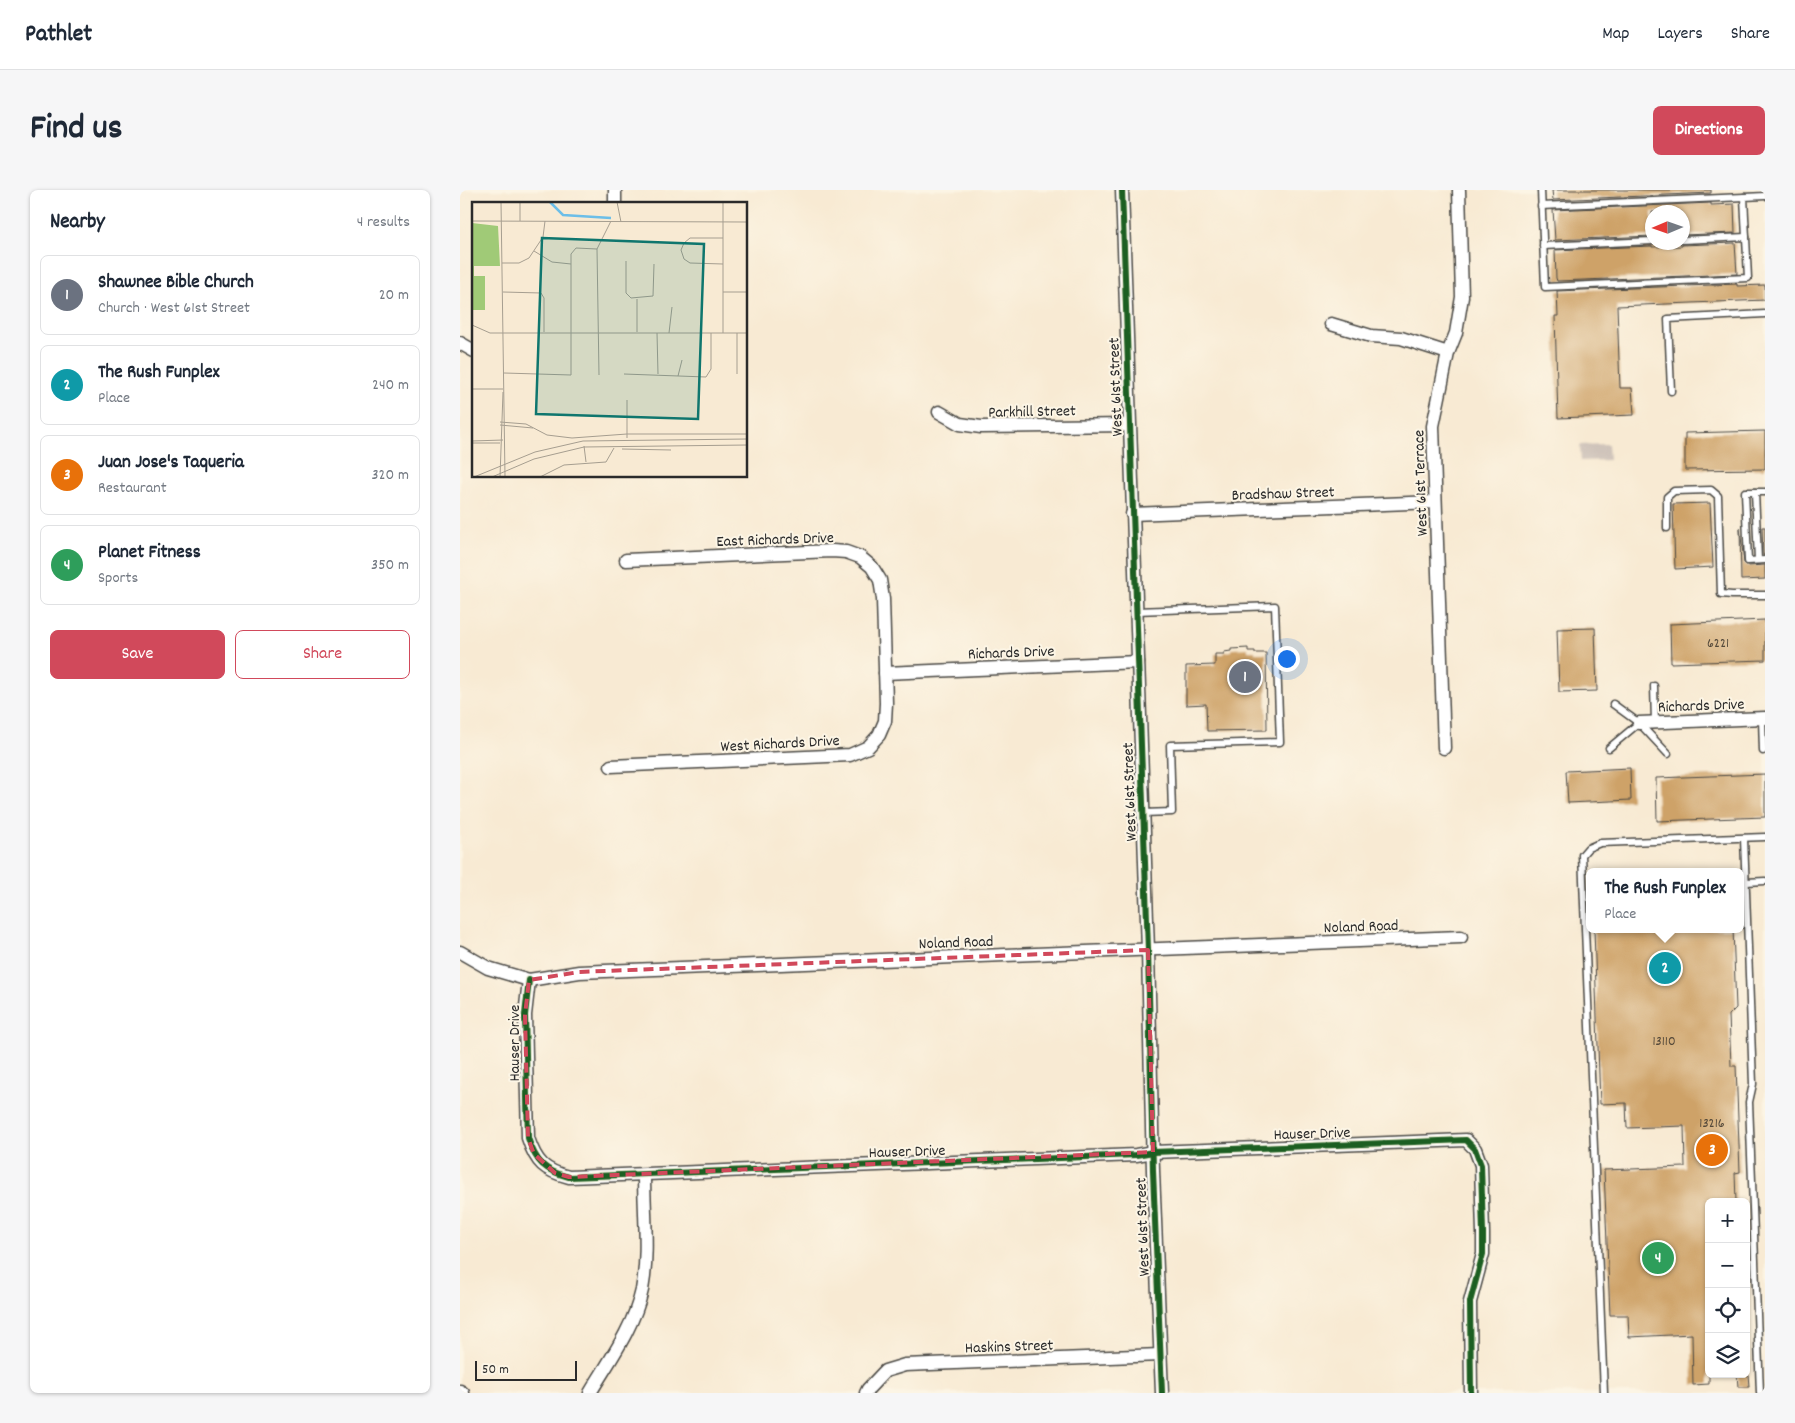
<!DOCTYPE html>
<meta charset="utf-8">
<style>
:root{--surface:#fff;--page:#f6f6f7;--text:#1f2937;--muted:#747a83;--line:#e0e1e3;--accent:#d1495b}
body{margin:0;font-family:Dekko,sans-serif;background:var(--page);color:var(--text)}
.controls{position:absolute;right:15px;bottom:15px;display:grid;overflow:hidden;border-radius:8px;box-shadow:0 1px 4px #0004}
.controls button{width:45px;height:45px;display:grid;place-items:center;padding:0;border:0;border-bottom:1px solid var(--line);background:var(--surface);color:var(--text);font:25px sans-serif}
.compass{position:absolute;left:1185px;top:15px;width:45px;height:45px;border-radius:50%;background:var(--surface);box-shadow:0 1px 4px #0004;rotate:268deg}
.scale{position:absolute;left:15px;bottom:12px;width:102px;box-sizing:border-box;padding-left:5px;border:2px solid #2b2b2b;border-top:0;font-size:14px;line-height:18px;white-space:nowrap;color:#2b2b2b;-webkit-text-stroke:4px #fcf5e5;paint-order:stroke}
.you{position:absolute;left:826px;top:468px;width:18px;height:18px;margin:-12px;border:4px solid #fff;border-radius:50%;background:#1a73e8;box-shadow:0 0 0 8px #1a73e833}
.badge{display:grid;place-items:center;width:32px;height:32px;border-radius:50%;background:var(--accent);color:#fff;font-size:16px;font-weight:700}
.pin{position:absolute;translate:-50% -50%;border:2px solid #fff;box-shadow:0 1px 5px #0006}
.popup{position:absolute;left:1126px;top:678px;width:158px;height:65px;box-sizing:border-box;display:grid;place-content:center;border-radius:8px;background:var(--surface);filter:drop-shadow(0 1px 4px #0005);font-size:16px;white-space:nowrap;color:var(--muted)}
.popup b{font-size:19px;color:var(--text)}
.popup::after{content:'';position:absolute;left:50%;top:100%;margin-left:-10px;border:10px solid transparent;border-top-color:var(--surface)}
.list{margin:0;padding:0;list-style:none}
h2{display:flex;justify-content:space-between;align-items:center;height:65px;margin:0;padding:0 20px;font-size:21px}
h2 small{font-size:16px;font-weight:400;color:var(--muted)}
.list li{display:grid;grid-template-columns:32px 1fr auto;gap:15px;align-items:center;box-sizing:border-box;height:80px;margin:0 10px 10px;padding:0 10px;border:1px solid var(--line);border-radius:8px}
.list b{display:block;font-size:19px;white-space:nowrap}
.list p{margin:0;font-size:16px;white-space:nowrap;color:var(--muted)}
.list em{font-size:16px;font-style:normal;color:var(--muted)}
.actions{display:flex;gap:10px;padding:15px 20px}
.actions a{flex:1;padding:11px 0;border:1px solid var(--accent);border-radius:8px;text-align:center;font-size:18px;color:var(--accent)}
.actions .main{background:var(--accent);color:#fff}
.icon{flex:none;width:28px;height:28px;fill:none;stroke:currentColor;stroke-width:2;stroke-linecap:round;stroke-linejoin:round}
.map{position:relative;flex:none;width:1305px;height:1203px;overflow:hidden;border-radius:8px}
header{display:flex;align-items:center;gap:30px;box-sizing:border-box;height:70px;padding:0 25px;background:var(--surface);border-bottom:1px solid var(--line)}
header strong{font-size:24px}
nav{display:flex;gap:28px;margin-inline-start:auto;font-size:18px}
.intro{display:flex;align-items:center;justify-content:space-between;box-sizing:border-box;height:120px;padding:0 30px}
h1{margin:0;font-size:35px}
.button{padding:12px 22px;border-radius:8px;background:var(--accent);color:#fff;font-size:18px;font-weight:700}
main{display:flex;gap:30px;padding:0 30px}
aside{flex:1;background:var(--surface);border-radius:8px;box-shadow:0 1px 4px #0004}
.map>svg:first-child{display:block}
.industrial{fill:#cec2b9}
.building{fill:#cea267}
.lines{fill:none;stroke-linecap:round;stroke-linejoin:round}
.lane-casing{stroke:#4a4844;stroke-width:9}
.street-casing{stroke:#4a4844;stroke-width:15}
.lane{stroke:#fff;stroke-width:6}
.street{stroke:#fff;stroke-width:12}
.cycleway-casing{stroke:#fcf5e5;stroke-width:9}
.cycleway{stroke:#1b5e20;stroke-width:6}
.marked{fill:none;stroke:#d1495b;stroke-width:4;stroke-dasharray:10 6;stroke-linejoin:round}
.labels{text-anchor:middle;stroke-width:4;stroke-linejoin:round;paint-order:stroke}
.number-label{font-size:14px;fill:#54493a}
.street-label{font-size:16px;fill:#2b2b2b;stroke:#fcf5e5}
.inset-river{fill:none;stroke:#6cbee8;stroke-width:2.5}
.inset-road{fill:none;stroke:#a69e90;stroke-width:1}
.view{fill:#0f766e;fill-opacity:0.15;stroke:#0f766e;stroke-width:2.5}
.inset-edge{fill:none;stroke:#2b2b2b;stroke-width:2.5}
</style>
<header>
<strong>Pathlet</strong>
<nav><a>Map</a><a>Layers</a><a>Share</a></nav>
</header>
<div class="intro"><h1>Find us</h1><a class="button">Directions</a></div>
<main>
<aside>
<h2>Nearby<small>4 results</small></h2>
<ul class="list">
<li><span class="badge" style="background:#6b7280">1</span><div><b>Shawnee Bible Church</b><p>Church · West 61st Street</p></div><em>20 m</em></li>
<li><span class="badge" style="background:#0f9aa8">2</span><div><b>The Rush Funplex</b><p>Place</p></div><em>240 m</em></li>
<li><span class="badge" style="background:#e8710a">3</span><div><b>Juan Jose's Taqueria</b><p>Restaurant</p></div><em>320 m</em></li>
<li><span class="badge" style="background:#2e9e5b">4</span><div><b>Planet Fitness</b><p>Sports</p></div><em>350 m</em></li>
</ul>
<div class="actions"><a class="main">Save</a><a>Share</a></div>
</aside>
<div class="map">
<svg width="1305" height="1203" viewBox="0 0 1305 1203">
<rect width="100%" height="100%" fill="#fcf5e5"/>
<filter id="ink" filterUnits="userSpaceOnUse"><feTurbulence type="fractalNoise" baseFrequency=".02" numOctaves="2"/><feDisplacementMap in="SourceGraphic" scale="10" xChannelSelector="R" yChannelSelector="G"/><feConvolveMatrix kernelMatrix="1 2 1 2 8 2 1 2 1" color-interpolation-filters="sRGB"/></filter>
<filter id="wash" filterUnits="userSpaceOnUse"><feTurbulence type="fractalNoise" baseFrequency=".0096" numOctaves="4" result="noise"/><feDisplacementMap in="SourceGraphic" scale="20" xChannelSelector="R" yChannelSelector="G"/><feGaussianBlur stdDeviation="1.12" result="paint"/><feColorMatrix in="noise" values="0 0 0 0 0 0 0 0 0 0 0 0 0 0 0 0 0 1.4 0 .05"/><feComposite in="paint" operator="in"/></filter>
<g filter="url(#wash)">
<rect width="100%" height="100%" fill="#f8ead3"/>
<path class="industrial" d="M 1148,254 L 1149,270 L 1121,271 L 1120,255 Z"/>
<g id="blocks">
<g class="building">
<path d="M 1092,0 L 1251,0 L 1251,3 L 1093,10 Z"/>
<path d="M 1251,13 L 1251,15 L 1274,14 L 1275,43 L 1222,45 L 1222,22 L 1192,22 L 1192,46 L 1095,50 L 1093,20 Z"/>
<path d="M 1275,53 L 1277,84 L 1097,91 L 1096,88 L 1095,60 L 1192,56 L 1192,57 L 1222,56 L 1222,55 Z"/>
<path d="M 1277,94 L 1277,96 L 1305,95 L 1305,110 L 1157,116 L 1160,198 L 1172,198 L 1174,225 L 1098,228 L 1095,126 L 1098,126 L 1097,101 Z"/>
<path d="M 1305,241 L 1305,279 L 1225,280 L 1225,243 Z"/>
<path d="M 1250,313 L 1253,377 L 1215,379 L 1213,314 Z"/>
<path d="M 1302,337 L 1305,337 L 1305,365 L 1303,365 Z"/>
<path d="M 1280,338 L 1284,373 L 1288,376 L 1305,375 L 1305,389 L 1281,390 Z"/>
<path d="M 1305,430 L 1305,470 L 1211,473 L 1210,434 Z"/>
<path d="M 1135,438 L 1137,501 L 1099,502 L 1097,439 Z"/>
<path d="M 788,458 L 788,461 L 795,461 L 795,463 L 806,463 L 807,540 L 747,541 L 746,514 L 726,515 L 726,476 L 755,475 L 755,464 L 764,464 L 764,462 L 771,461 L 771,459 Z"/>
<path d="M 1170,578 L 1171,610 L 1108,613 L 1106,581 Z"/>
<path d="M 1305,584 L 1305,627 L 1197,631 L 1196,588 Z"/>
<path d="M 1134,739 L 1273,739 L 1276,818 L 1269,825 L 1271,876 L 1276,876 L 1280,982 L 1275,983 L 1276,1012 L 1249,1012 L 1249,1194 L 1233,1195 L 1232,1144 L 1169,1147 L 1168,1125 L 1150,1125 L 1144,980 L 1225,977 L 1224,936 L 1167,938 L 1166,913 L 1140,914 Z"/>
<path d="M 1277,1184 L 1288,1184 L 1289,1197 L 1278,1197 Z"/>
</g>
</g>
</g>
<g filter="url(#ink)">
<use href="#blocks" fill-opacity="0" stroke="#4a4844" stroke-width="1"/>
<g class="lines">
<g class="lane-casing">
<g id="lane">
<path d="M 1081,0 L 1085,97 L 1288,88 L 1284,7 L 1305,6"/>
<path d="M 1081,16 L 1284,7"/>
<path d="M 1222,50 L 1286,47"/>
<path d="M 1083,56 L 1192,51"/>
<path d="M 1211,201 L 1208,129 L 1305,124"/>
<path d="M 1295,302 L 1298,370"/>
<path d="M 1305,302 L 1285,302 L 1288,371 L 1305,370"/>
<path d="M 1207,338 L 1207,307 L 1214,301 L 1251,300 L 1258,306 L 1261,404 L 1272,405 L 1305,405"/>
<path d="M 676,421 L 815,416 L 820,552 L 710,555 L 712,622 L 683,623"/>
<path d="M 1194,496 L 1195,533"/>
<path d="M 1153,514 L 1179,533 L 1208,564"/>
<path d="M 1302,528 L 1303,561"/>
<path d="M 1149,558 L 1179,533"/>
<path d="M 1284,648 L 1293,894 L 1289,912 L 1300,1203"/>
<path d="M 1286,692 L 1305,691"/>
<path d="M 1144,1203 L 1122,665 L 1128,658 L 1140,653 L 1305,647"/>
</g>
</g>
<g class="street-casing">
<g id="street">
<path d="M 155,0 L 155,14"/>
<path d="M 662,0 L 688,760 L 693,981 L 702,1203"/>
<path d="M 871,134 L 911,146 L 941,148 L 988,163"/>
<path d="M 0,153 L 14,161"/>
<path d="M 479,222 L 500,234 L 521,237 L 669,235"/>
<path d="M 672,324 L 975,312"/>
<path d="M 425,483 L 678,472"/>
<path d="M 1179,533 L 1305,528"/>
<path d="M 984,558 L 973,236 L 988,163 L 996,143 L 1002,107 L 999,0"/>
<path d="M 151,576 L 390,565 L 408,557 L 419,545 L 425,531 L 426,513 L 423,409 L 420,390 L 412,377 L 400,367 L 386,362 L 372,361 L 166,370"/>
<path d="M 0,762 L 28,778 L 69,790 L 119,782 L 1001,747"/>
<path d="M 69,790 L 65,825 L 68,948 C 76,973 85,981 109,987 L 676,965 L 693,962 L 1006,950 L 1015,959 L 1021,975 L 1023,1043 L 1023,1064 L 1010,1112 L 1011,1203"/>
<path d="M 0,1201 L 3,1203"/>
<path d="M 130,1203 C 149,1171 174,1137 182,1100 C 189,1063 184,1023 184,985"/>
<path d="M 406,1203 L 408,1199 L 425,1181 L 445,1175 L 700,1165"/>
</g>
</g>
<use href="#lane" class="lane"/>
<use href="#street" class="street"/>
<g class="cycleway-casing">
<g id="cycleway">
<path d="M 662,0 L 688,760 L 693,981 L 702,1203"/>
<path d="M 69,790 L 65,825 L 68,948 C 76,973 85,981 109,987 L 676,965 L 693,962 L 1006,950 L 1015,959 L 1021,975 L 1023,1043 L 1023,1064 L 1010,1112 L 1011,1203"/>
</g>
</g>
<use href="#cycleway" class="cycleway"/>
</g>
</g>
<path class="marked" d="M 688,760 L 693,962 L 109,987 L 95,983 L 74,964 L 68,948 L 65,825 L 69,790 L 119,782 Z"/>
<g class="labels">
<g class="number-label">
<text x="1258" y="457">6221</text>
<text x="1204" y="855">13110</text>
<text x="1252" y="937">13216</text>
</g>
<g class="street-label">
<text transform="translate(654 197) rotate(-92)" y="6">West 61st Street</text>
<text transform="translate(572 220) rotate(-1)" y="6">Parkhill Street</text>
<text transform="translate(959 293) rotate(-92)" y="6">West 61st Terrace</text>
<text transform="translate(823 302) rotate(-2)" y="6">Bradshaw Street</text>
<text transform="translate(315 348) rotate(-2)" y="6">East Richards Drive</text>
<text transform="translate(551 461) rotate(-2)" y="6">Richards Drive</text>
<text transform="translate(1241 514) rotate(-2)" y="6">Richards Drive</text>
<text transform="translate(320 552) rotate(-3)" y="6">West Richards Drive</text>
<text transform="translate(668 602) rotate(-92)" y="6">West 61st Street</text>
<text transform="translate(901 735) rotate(-2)" y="6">Noland Road</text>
<text transform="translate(496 751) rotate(-2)" y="6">Noland Road</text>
<text transform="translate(53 853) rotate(-90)" y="6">Hauser Drive</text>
<text transform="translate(852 942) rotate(-2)" y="6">Hauser Drive</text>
<text transform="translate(447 960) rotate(-2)" y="6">Hauser Drive</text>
<text transform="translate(681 1037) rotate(-92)" y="6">West 61st Street</text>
<text transform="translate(549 1155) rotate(-2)" y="6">Haskins Street</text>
</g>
</g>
<g transform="translate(12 12)">
<rect width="275" height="275" fill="#f8ead3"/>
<path d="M 0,21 L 26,24 L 28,64 L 2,64 L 2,74 L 13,74 L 13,108 L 0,108 Z" fill="#a0ca77"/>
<path class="inset-river" d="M 78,0 L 91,13 L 139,16"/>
<path class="inset-road" d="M 29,0 L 33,275M 48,0 L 48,19M 145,0 L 149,20M 251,0 L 251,131M 0,19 L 275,20M 251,36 L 218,36 L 212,41 L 209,48 L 212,57 L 218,61 L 251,62M 62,49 L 80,60 L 99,62M 154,59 L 154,91 L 159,96 L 181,94 L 182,62M 30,61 L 47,61 L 57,56 L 71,35 L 73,19M 31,90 L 69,91 L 72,96 L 72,130M 251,90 L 275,90M 165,97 L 165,130M 0,123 L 18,131 L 275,131M 185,131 L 186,172M 197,131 L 200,105M 265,131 L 265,172M 32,171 L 99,173 L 99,52 L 104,46 L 125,47M 152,172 L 234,175 L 239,167 L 239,131M 127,173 L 125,47 L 139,19M 206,174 L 210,158M 0,187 L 31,187M 155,198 L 155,236M 28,220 L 54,222 L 75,233 L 100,236 L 155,232 L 275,232M 28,223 L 61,226M 0,239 L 31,238M 0,241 L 28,241M 112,244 L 114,260M 150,247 L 199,248M 2,275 L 63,250 L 111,239 L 275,237M 20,275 L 62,257 L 112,245 L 275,243M 28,275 L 31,190M 68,275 L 92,263 L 134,260 L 142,246"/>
<path class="view" d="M 70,36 L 232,42 L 226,217 L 64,212 Z"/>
<rect width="275" height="275" class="inset-edge"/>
</g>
</svg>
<div class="controls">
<button>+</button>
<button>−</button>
<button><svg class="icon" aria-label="locate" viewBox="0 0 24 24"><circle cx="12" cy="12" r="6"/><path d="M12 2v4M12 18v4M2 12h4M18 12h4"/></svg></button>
<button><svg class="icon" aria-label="layers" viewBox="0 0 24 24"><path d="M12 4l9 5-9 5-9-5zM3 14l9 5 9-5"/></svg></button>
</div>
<svg class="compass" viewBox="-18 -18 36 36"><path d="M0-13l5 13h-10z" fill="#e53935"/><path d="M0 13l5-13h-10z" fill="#747a83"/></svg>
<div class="scale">50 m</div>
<div class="you"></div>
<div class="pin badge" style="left:785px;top:487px;background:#6b7280">1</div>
<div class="pin badge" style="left:1205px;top:778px;background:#0f9aa8">2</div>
<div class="popup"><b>The Rush Funplex</b>Place</div>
<div class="pin badge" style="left:1252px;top:960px;background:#e8710a">3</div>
<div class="pin badge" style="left:1198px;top:1068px;background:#2e9e5b">4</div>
</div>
</main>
